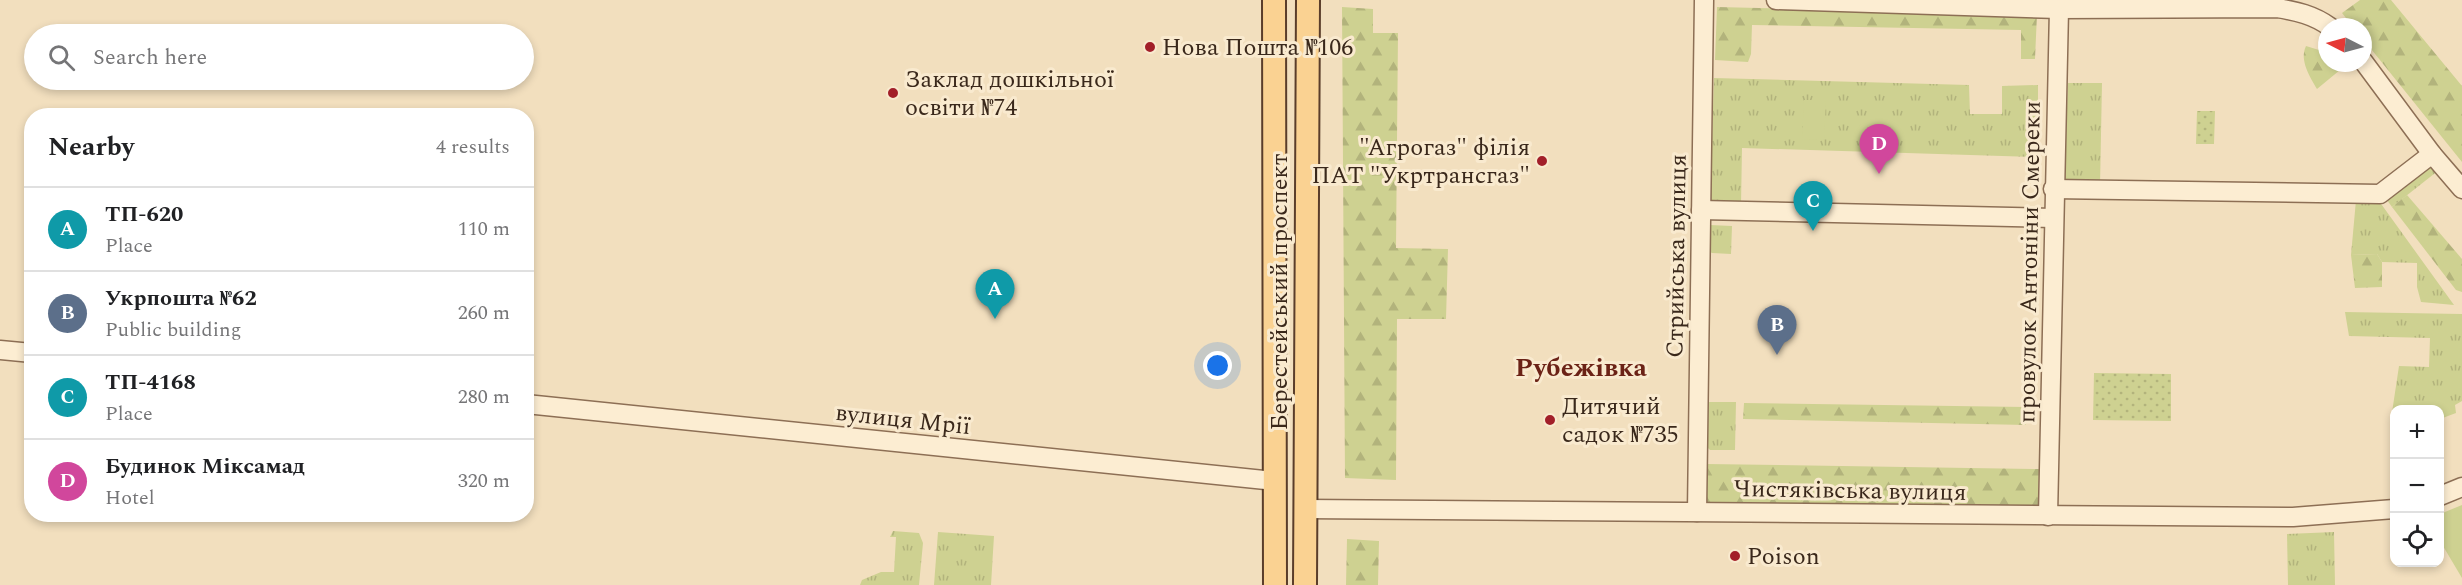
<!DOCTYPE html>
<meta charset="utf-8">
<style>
:root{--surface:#fff;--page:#f6f6f6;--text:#202124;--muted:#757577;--line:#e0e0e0;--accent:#a21f29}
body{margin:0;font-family:Spectral,serif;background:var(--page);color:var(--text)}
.controls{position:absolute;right:18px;bottom:18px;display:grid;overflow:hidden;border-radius:12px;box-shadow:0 3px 9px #0003}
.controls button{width:54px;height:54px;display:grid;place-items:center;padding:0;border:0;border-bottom:2px solid var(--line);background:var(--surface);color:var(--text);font:30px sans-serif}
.compass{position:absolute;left:2318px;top:18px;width:54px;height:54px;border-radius:50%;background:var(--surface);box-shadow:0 3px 9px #0003;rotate:276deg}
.you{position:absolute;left:1218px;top:366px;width:21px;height:21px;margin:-15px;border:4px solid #fff;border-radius:50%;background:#1a73e8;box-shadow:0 0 0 9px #1a73e833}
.badge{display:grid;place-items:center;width:39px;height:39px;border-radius:50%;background:var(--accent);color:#fff;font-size:20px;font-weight:700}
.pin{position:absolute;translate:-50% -50px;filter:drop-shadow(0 2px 3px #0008)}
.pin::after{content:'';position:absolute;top:32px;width:21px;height:18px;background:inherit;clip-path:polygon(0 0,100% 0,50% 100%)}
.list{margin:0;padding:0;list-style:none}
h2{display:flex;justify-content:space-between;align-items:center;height:78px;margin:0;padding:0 24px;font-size:26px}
h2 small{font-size:20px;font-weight:400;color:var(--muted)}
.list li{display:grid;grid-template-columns:39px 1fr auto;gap:18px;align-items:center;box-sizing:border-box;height:84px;padding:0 24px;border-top:2px solid var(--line)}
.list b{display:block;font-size:22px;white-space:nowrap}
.list p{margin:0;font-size:20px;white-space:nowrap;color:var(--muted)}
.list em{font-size:20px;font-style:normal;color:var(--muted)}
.icon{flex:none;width:33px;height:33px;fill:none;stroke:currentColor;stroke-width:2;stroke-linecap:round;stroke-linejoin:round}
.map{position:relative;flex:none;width:2462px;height:585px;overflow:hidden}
.search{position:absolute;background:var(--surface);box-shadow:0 3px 9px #0003;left:24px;top:24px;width:510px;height:66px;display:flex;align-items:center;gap:15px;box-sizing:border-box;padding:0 21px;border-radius:33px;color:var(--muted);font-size:22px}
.panel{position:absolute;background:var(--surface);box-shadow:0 3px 9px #0003;left:24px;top:108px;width:510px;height:414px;border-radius:24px}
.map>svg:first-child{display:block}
.grass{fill:url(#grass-tufts)}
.forest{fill:url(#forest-firs)}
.park{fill:url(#park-dots)}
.garden{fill:#ced191}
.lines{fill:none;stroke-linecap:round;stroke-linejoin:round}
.minor-casing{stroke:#8d6f55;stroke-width:21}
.major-casing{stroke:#5a3d2a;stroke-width:26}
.minor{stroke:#fcedd2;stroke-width:18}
.major{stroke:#fad292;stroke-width:22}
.poi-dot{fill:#a21f29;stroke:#f9eacf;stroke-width:2}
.labels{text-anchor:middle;stroke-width:6;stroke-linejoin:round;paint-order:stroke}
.poi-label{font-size:24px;fill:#3a281b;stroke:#f9eacf;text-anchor:start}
.street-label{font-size:24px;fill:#3a281b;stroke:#f9eacf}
.neighbourhood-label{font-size:26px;font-weight:bold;fill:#6b2216;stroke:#f9eacf}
</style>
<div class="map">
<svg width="2462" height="585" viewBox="0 0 2462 585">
<defs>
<pattern id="grass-tufts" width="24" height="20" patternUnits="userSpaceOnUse" patternTransform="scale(1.5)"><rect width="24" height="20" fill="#ced191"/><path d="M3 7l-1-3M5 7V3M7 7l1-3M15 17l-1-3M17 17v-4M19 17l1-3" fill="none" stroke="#b2b37c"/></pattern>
<pattern id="forest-firs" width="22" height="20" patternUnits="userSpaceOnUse" patternTransform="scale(1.5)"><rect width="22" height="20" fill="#ced191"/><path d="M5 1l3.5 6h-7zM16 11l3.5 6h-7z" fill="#b2b37c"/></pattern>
<pattern id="park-dots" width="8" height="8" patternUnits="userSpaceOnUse" patternTransform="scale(1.5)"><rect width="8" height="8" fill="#ced191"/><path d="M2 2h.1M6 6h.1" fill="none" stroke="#b2b37c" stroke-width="1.8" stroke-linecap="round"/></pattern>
</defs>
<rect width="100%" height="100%" fill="#f2dfbe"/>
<g class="grass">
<path d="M 1714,78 L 1969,85 L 1970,114 L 2002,114 L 2002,86 L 2038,85 L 2038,157 L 1742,148 L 1741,205 L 1714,204 L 1710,199 Z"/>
<path d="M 2068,83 L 2102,83 L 2100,186 L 2064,185 Z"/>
<path d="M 2428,161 L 2439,170 L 2392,207 L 2384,196 Z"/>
<path d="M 2356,200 L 2379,201 L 2454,305 L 2421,302 L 2417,287 L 2417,263 L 2382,262 L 2377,254 L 2351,255 Z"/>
<path d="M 1710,225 L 1732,226 L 1731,254 L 1712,253 L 1708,251 Z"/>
<path d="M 2345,312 L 2462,314 L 2462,401 L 2455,405 L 2456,413 L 2440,419 L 2440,410 L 2394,410 L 2394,421 L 2391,419 L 2399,366 L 2429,367 L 2430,338 L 2349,336 Z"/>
<path d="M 1708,402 L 1736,402 L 1735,450 L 1710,450 L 1704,444 L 1704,407 Z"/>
<path d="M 893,531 L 919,533 L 923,543 L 919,585 L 860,585 L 862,580 L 881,572 L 894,572 L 896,537 L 890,537 Z"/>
<path d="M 938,532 L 994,536 L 991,585 L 934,585 Z"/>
<path d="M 2334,532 L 2335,585 L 2288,585 L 2287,534 Z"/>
</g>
<g class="forest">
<path d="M 2360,0 L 2391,0 L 2462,86 L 2462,162 L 2363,39 L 2363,27 L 2353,27 L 2342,13 Z"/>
<path d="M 1342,7 L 1373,9 L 1373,33 L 1398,33 L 1396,248 L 1448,249 L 1446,319 L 1397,319 L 1396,480 L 1345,478 Z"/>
<path d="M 1717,7 L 2037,14 L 2035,59 L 2021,59 L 2021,30 L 1752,25 L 1751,54 L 1748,62 L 1715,60 Z"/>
<path d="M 2306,46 L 2319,50 L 2327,58 L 2327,63 L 2333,63 L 2340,70 L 2317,89 C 2310,77 2299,60 2306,46 Z"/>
<path d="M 2407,195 L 2462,259 L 2462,292 L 2456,290 L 2392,207 Z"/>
<path d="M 2377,254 L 2382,262 L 2382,287 L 2355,288 L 2351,255 Z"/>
<path d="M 1744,403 L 2026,407 L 2026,425 L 1743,419 Z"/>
<path d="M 1706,464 L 2039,469 L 2038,508 L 1706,504 Z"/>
<path d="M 1347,539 L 1379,541 L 1378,585 L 1346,585 Z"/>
</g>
<g class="park">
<path d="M 2197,111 L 2215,111 L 2214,144 L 2196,144 Z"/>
<path d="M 2094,373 L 2171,374 L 2171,421 L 2093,420 Z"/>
</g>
<g class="garden">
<path d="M 1804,100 L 1826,100 L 1824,140 L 1802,139 Z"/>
<path d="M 2462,505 L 2462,578 L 2440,541 L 2440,514 Z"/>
</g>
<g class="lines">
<g class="minor-casing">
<g id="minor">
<path d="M 1776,0 L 2059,9 L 2277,8 C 2296,11 2314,15 2330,27"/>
<path d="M 2363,61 L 2432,154 L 2462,189"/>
<path d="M 2053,189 L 2380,194 L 2432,154"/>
<path d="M 1701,210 L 2053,218"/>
<path d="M 0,350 L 32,353"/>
<path d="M 526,404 L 1275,481"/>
<path d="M 2440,496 L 2462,487"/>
<path d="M 1305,509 L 2293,517 L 2394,509"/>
<path d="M 1697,512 L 1704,0"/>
<path d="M 2048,516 L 2059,9"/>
</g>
</g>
<g class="major-casing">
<g id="major">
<path d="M 1274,0 L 1275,585"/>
<path d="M 1305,585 L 1308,0"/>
</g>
</g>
<use href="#minor" class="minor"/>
<use href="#major" class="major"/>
</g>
<g class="poi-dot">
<circle cx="1150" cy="47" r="6"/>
<circle cx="893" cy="93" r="6"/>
<circle cx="1542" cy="161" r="6"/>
<circle cx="1550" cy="420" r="6"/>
<circle cx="1735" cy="556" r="6"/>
</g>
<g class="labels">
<g class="poi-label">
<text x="1162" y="55">Нова Пошта №106</text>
<text x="905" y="87">Заклад дошкільної<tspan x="905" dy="28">освіти №74</tspan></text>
<text x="1530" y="155" text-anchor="end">"Агрогаз" філія<tspan x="1530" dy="28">ПАТ "Укртрансгаз"</tspan></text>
<text x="1562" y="414">Дитячий<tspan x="1562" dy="28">садок №735</tspan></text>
<text x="1747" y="564">Poison</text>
</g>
<g class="street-label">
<text transform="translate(1676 256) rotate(-89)" y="8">Стрийська вулиця</text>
<text transform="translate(2029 262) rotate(-89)" y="8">провулок Антоніни Смереки</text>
<text transform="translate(1279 292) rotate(-90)" y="8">Берестейський проспект</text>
<text transform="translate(903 419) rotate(6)" y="8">вулиця Мрії</text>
<text transform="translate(1850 490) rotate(1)" y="8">Чистяківська вулиця</text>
</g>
<g class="neighbourhood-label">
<text x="1581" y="376">Рубежівка</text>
</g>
</g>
</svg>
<div class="controls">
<button>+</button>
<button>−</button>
<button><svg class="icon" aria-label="locate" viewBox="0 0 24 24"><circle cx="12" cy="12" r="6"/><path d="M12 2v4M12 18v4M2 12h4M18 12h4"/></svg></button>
</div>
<svg class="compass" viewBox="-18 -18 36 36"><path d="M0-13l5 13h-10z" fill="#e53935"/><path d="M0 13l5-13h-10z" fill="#757577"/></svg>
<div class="you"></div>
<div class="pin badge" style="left:995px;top:319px;background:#0f9aa8">A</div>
<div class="pin badge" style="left:1777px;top:355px;background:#5c6f8a">B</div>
<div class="pin badge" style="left:1813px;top:231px;background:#0f9aa8">C</div>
<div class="pin badge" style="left:1879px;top:174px;background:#d1479c">D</div>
<div class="search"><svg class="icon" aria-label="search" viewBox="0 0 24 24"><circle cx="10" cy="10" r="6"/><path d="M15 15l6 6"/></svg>Search here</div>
<section class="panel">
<h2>Nearby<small>4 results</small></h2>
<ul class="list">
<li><span class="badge" style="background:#0f9aa8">A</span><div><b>ТП-620</b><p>Place</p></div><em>110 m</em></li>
<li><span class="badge" style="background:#5c6f8a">B</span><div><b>Укрпошта №62</b><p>Public building</p></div><em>260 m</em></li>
<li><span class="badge" style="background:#0f9aa8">C</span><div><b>ТП-4168</b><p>Place</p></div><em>280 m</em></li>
<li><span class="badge" style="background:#d1479c">D</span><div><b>Будинок Міксамад</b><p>Hotel</p></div><em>320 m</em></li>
</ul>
</section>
</div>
